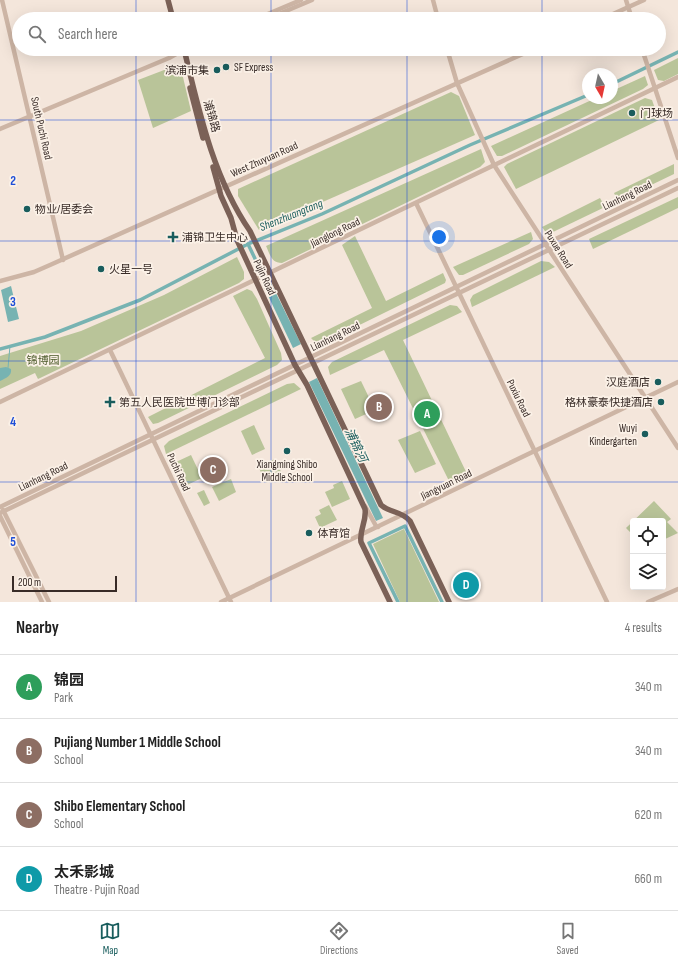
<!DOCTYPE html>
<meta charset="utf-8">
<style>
:root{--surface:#fff;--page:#f6f6f6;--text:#222;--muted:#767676;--line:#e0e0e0;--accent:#195d5d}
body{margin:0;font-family:"Sofia Sans Condensed","Noto Sans SC",sans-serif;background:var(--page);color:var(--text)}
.controls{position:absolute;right:12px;bottom:12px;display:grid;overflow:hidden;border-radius:4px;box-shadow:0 4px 16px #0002}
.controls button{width:36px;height:36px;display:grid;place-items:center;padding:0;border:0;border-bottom:1px solid var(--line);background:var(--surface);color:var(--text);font:20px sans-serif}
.compass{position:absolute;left:582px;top:68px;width:36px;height:36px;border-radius:50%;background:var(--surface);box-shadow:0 4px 16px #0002;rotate:171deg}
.scale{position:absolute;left:12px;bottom:10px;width:105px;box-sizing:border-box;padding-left:4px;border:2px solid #382b27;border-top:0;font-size:11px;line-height:14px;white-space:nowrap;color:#382b27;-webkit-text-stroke:3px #fbf1e7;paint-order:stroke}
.you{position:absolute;left:439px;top:237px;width:14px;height:14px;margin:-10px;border:3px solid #fff;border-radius:50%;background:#1a73e8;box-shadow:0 0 0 6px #1a73e833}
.badge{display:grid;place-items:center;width:26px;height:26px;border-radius:50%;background:var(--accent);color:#fff;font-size:13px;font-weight:700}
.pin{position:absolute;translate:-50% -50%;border:2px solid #fff;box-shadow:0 1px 4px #0006}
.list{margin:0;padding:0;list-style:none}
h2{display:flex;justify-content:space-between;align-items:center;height:52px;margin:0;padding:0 16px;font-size:17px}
h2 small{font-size:13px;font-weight:400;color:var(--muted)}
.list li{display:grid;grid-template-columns:26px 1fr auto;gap:12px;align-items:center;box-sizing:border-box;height:64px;padding:0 16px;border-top:1px solid var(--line)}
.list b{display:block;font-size:15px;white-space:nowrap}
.list p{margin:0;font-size:13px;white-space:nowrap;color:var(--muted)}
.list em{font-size:13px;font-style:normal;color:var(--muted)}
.icon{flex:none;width:22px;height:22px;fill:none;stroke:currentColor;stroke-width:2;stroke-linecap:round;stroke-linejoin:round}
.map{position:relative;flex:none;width:678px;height:602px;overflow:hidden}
.search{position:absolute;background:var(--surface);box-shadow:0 4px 16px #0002;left:12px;right:12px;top:12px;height:44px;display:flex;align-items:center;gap:10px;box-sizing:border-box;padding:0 14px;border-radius:22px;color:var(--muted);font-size:15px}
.sheet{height:308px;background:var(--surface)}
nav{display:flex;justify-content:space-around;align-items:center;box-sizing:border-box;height:56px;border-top:1px solid var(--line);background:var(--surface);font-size:11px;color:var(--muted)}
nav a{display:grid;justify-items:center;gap:2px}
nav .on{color:var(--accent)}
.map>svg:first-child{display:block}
.green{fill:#b9c499}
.water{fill:#77b3b2}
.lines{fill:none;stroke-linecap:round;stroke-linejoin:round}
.stream{stroke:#77b3b2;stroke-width:1}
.canal{stroke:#77b3b2;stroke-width:3.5}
.minor{stroke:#cdb5a5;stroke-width:4.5}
.major{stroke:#7b6157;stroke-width:5.5}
.grid{fill:none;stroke:#1d4ed8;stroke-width:1;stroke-opacity:0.55}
.poi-dot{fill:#195d5d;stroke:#fbf1e7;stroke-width:1.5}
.labels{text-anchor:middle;stroke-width:3.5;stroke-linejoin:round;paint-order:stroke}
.poi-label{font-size:11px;fill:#382b27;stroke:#fbf1e7;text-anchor:start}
.street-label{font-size:11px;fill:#382b27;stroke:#fbf1e7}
.park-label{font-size:11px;fill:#4a5929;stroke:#fbf1e7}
.water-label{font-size:12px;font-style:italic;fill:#195d5d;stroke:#fbf1e7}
.grid-label{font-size:13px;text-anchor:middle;font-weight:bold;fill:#1d4ed8;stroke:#fbf1e7;stroke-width:3.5;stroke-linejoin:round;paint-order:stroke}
</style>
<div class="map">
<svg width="678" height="602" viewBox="0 0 678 602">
<rect width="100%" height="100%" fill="#f4e6db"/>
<g class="green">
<path d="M 678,58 L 678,74 L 664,81 L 658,80 L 654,70 Z"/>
<path d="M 172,67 L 182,73 L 191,111 L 153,128 L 138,80 Z"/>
<path d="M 645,76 L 648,85 L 643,89 L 502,156 L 497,156 L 491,146 L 596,98 L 612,98 L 612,91 Z"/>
<path d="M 451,92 L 459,96 L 475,135 L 259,230 L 238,196 L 238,189 Z"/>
<path d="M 645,98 L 652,100 L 659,120 L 516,189 L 504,167 L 507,164 Z"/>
<path d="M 481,149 L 485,162 L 480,167 L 282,263 C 271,263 270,254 266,246 Z"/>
<path d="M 674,164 L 674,174 L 618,201 L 614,193 Z"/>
<path d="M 678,197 L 678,208 L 593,249 L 589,239 Z"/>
<path d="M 600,198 L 605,207 L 553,232 L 547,234 L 542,227 Z"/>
<path d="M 531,232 L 533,239 L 529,244 L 463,275 L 459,275 L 453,267 Z"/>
<path d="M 355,236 L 386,301 L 443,273 L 446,280 L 445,283 L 329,340 L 316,343 L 311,338 L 372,308 L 342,245 Z"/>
<path d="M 237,257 L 244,272 L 244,279 L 239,283 L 38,379 L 35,373 L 0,389 L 0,356 L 81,331 L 164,295 Z"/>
<path d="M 541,261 L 549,262 L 555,267 L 472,307 L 470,300 L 473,295 Z"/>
<path d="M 247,289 L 252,291 L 257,299 L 281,353 L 282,360 L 277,365 L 158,423 L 153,424 L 148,417 L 265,358 L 233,296 Z"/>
<path d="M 450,305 L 457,306 L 462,312 L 403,340 L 469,478 L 451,485 L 384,350 L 330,375 L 328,367 L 332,362 Z"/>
<path d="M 361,381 L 375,410 L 355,419 L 341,389 Z"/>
<path d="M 294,383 L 301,389 L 166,454 L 164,446 L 169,441 L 287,384 Z"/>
<path d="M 254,425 L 265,449 L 252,455 L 241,431 Z"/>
<path d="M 420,431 L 436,464 L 415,473 L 398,440 Z"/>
<path d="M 191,455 L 202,478 L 187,485 L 176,462 Z"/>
<path d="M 275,459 L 283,476 L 266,483 L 258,466 Z"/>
<path d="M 231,479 L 236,492 L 219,501 L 212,487 Z"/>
<path d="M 342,481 L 350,499 L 332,507 L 325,492 L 334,488 L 333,485 Z"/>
<path d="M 204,490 L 210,503 L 204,506 L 197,493 Z"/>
<path d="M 654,501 L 671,519 L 667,522 L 678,533 L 663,540 L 663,521 L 633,521 L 633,535 L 626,528 Z"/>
<path d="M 329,505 L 337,520 L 320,528 L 315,517 L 321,514 L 319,510 Z"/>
<path d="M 404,529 L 439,602 L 400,602 L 373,544 Z"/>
</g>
<g class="water">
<path d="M 271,283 L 301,344 L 293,348 L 264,287 Z"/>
<path d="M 11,286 L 19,319 L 8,322 L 1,290 Z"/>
<path d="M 6,367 L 11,369 C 12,376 6,378 0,381 L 0,368 Z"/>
<path d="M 317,378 L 383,518 L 376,521 L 309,382 Z"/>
</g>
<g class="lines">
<path class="stream" d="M 8,368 L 10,346"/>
<g class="canal">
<path d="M 612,84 L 678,52"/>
<path d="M 248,244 L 269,288"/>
<path d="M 0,349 L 45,337 L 140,300 L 248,244 L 322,214 L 470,145 L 588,95"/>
<path d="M 398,602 L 369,543 L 405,526 L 442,602"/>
</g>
<g class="minor">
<path d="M 2,0 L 63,260"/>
<path d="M 433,0 L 438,19"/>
<path d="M 626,0 L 632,19"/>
<path d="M 256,19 L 301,0"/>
<path d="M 267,19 L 312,0"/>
<path d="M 602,19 L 644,0"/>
<path d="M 447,49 L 457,83 L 494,165 L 678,448"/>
<path d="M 642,49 L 678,158"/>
<path d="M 183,53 L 185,54 L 197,49"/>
<path d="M 0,129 L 169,58 L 185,49"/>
<path d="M 416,203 L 607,602"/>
<path d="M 0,281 L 34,272 L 50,265 L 534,49"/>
<path d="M 110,350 L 231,602"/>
<path d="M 0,402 L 678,77"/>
<path d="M 365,506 L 376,526 L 378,527"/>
<path d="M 0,507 L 678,180"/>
<path d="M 3,510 L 49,602"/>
<path d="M 0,513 L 678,188"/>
<path d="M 0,516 L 42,602"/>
<path d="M 221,602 L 678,382"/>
<path d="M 648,602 L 678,589"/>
</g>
<g class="major">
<path d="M 168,0 L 173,19"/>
<path d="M 184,49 C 199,111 213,177 250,231 L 381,505 C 390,513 402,511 410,521 L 449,602"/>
<path d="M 190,88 L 203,138"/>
<path d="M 213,167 L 221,196 L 231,218 L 237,240 L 295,365 L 307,385 L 365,509 C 367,521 359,530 361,542 L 390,602"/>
</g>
</g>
<path class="grid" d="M 136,0 L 136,19M 271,0 L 271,19M 407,0 L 407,19M 542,0 L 542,19M 136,49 L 136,602M 271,49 L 271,602M 407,49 L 407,602M 542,49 L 542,602M 0,120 L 678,120M 0,241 L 678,241M 0,361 L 678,361M 0,482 L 678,482"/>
<g class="poi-dot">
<circle cx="226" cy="67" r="4"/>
<circle cx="217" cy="70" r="4"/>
<circle cx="632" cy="113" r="4"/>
<circle cx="27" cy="209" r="4"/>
<path d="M171 231h4v4h4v4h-4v4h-4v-4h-4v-4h4z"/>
<circle cx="101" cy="269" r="4"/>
<circle cx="658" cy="382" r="4"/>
<path d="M108 396h4v4h4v4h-4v4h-4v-4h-4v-4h4z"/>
<circle cx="661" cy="402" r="4"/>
<circle cx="645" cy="434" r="4"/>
<circle cx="287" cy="451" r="4"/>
<circle cx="309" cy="533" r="4"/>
</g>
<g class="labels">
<g class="poi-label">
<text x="234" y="71">SF Express</text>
<text x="209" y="74" text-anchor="end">滨浦市集</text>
<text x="640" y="117">门球场</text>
<text x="35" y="213">物业/居委会</text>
<text x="182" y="241">浦锦卫生中心</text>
<text x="109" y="273">火星一号</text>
<text x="650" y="386" text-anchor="end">汉庭酒店</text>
<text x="119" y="406">第五人民医院世博门诊部</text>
<text x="653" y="406" text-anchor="end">格林豪泰快捷酒店</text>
<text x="637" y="432" text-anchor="end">Wuyi<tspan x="637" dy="13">Kindergarten</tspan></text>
<text x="287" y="468" text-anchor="middle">Xiangming Shibo<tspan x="287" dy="13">Middle School</tspan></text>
<text x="317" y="537">体育馆</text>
</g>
<g class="street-label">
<text transform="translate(212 116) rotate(74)" y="4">浦锦路</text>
<text transform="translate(42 128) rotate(77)" y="4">South Puchi Road</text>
<text transform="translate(264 159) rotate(-24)" y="4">West Zhuyuan Road</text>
<text transform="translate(627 195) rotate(-26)" y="4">Lianhang Road</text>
<text transform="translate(335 232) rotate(-26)" y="4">Jianglong Road</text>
<text transform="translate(559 249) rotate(58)" y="4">Puxue Road</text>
<text transform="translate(265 277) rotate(65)" y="4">Pujin Road</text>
<text transform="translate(335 336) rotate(-26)" y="4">Lianhang Road</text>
<text transform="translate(519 398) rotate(64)" y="4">Puxiu Road</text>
<text transform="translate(179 472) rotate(65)" y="4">Puchi Road</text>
<text transform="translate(43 476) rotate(-26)" y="4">Lianhang Road</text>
<text transform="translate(446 484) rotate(-26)" y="4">Jiangyuan Road</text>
</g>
<g class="park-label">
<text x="43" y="364">锦博园</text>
</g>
<g class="water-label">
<text transform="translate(291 215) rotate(-22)" y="4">Shenzhuangtang</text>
<text transform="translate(356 445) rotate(64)" y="4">浦锦河</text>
</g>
</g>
<g class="grid-label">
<text x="13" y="185">2</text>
<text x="13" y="306">3</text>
<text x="13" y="426">4</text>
<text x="13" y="546">5</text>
</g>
</svg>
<div class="controls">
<button><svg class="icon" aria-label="locate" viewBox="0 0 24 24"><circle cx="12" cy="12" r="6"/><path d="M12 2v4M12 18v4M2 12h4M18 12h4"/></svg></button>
<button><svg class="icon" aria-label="layers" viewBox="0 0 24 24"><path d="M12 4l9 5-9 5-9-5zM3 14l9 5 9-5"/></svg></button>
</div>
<svg class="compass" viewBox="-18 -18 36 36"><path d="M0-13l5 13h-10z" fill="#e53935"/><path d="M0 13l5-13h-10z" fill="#767676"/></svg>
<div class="scale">200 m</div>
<div class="you"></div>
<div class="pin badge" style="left:427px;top:414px;background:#2e9e5b">A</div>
<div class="pin badge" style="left:379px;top:407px;background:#8d6e63">B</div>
<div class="pin badge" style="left:213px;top:470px;background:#8d6e63">C</div>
<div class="pin badge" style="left:466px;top:585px;background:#0f9aa8">D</div>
<div class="search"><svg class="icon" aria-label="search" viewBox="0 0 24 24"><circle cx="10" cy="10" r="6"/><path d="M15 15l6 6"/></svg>Search here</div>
</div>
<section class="sheet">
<h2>Nearby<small>4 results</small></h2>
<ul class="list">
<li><span class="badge" style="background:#2e9e5b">A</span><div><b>锦园</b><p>Park</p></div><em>340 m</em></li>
<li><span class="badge" style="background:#8d6e63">B</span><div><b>Pujiang Number 1 Middle School</b><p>School</p></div><em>340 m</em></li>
<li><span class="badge" style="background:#8d6e63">C</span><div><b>Shibo Elementary School</b><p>School</p></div><em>620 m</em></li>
<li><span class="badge" style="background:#0f9aa8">D</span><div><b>太禾影城</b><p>Theatre · Pujin Road</p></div><em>660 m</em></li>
</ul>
</section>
<nav>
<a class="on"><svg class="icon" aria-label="map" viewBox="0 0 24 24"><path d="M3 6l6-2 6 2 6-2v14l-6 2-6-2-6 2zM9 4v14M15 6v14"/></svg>Map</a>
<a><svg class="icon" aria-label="directions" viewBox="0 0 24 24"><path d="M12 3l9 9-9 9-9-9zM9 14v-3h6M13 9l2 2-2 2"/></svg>Directions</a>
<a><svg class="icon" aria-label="saved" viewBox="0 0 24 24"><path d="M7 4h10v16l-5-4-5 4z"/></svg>Saved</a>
</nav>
